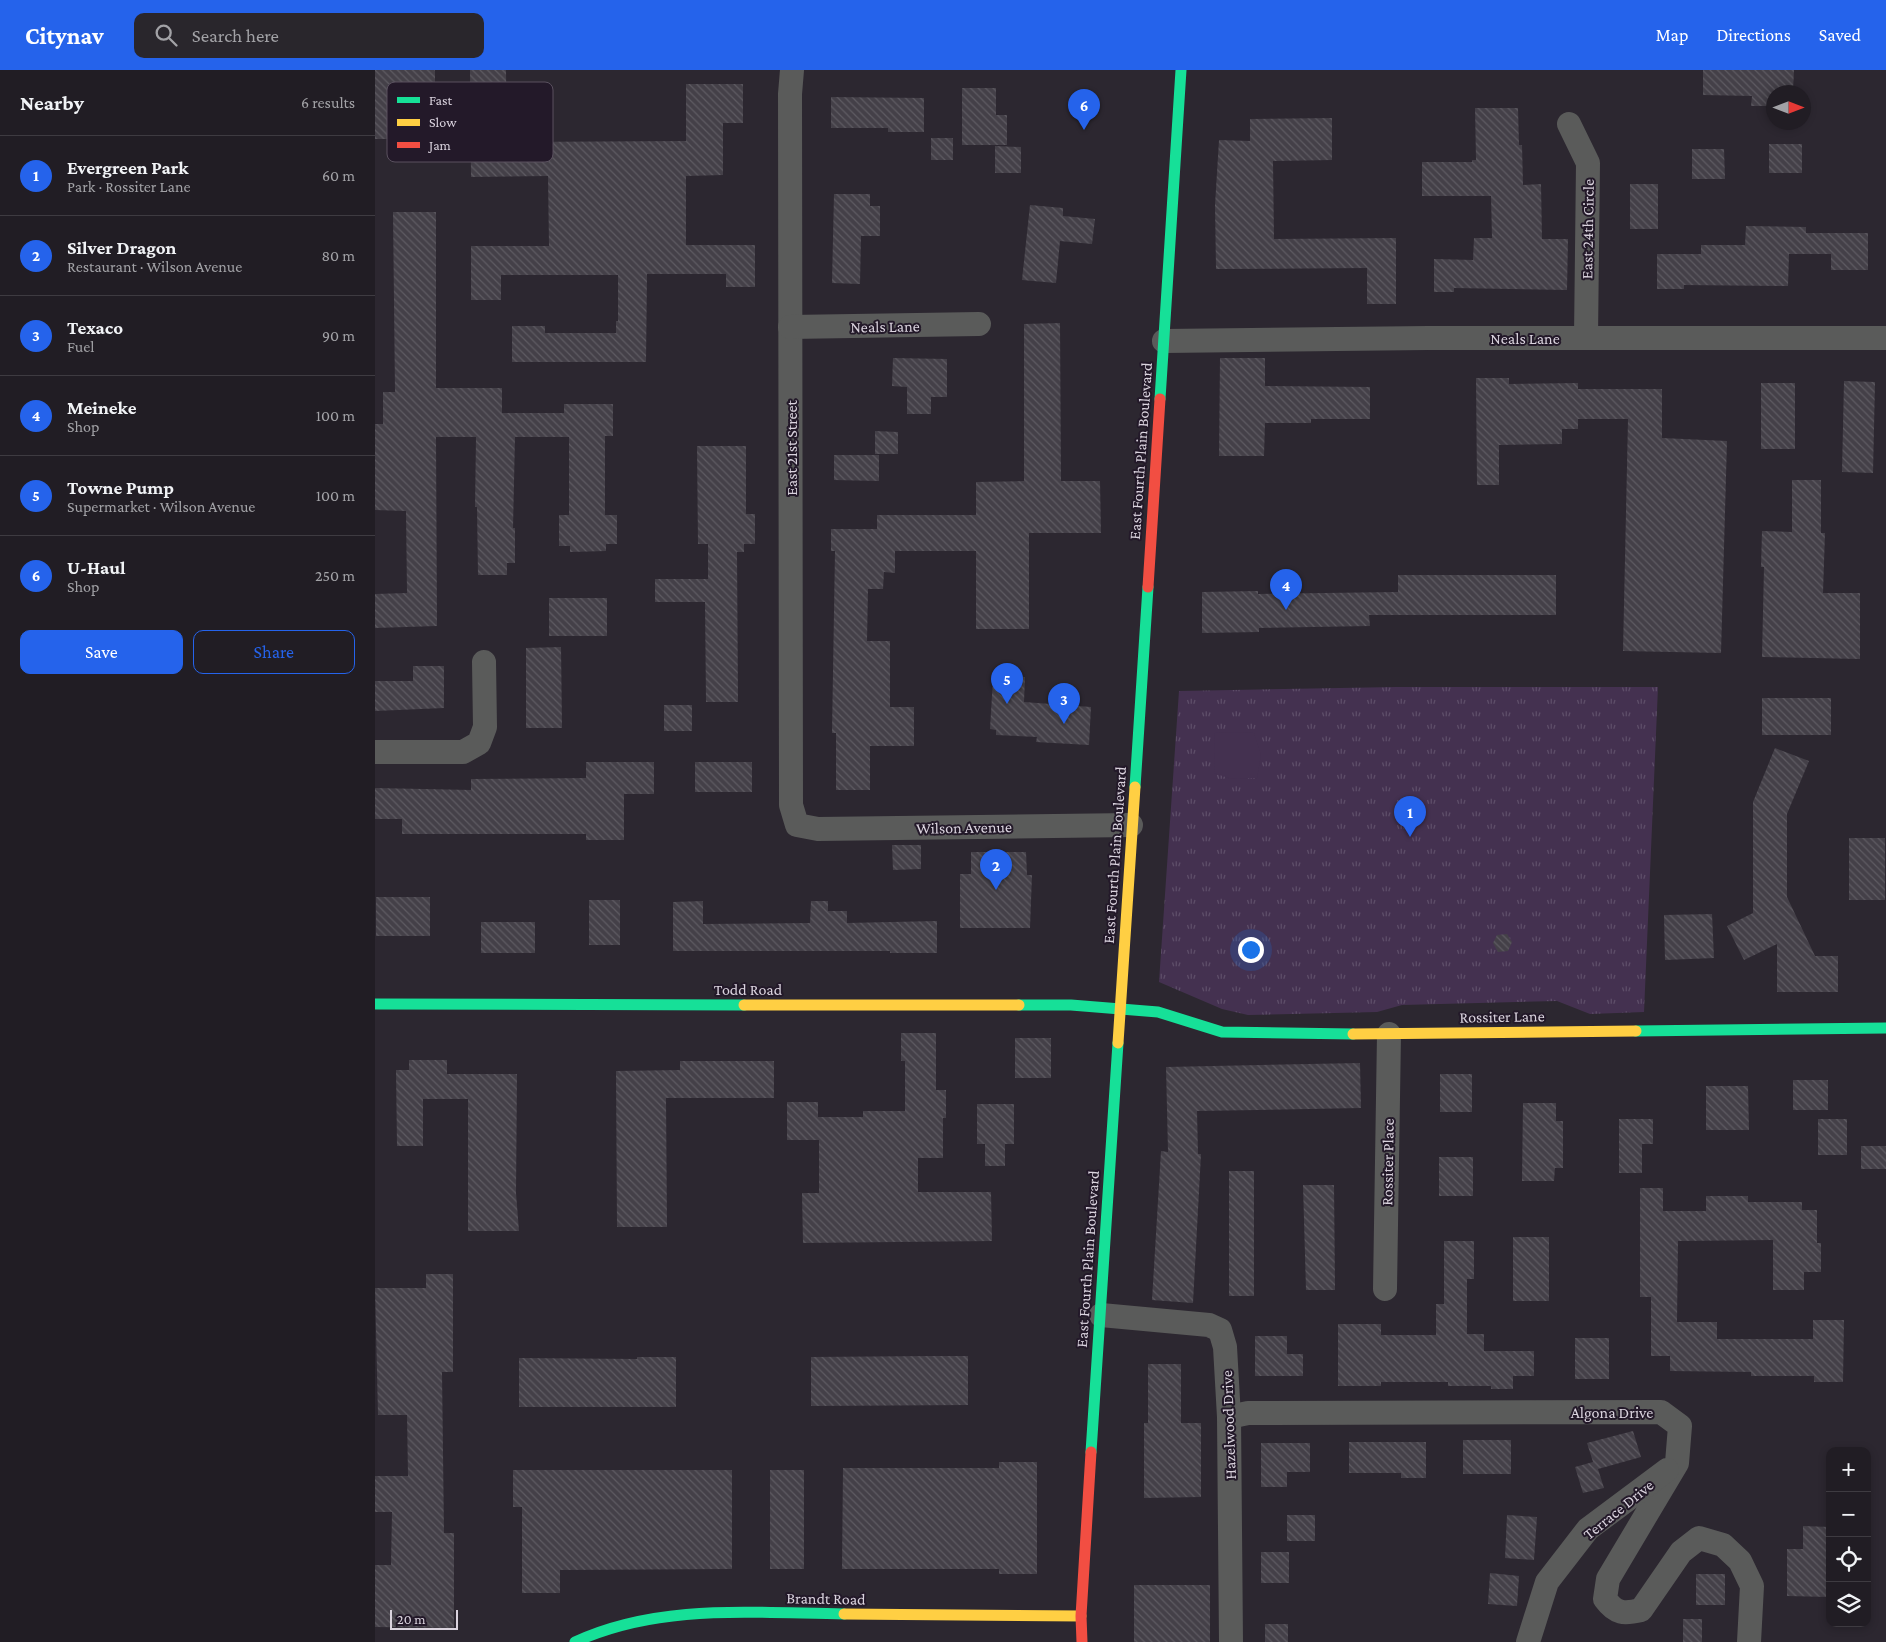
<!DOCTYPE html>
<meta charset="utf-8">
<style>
:root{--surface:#211d24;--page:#29262c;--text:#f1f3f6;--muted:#a2a2a6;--line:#3e3b41;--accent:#2563eb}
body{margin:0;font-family:"Crimson Pro",serif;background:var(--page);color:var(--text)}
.controls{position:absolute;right:15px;bottom:15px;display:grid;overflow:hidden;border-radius:10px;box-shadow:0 2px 8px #0003}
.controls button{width:45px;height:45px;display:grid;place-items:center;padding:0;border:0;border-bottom:1px solid var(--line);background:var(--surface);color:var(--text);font:25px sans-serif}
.compass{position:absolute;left:1391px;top:15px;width:45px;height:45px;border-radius:50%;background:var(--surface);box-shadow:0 2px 8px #0003;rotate:90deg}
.scale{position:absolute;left:15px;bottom:12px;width:68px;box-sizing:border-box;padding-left:5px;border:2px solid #dad3de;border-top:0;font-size:14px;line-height:18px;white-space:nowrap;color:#dad3de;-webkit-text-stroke:4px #231929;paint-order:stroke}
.you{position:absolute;left:875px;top:879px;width:18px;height:18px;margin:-12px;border:4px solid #fff;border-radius:50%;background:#1a73e8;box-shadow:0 0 0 8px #1a73e833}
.badge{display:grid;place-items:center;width:32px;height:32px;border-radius:50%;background:var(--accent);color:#fff;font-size:16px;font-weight:700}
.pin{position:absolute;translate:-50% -41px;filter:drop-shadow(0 1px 2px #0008)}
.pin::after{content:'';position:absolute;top:26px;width:18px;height:15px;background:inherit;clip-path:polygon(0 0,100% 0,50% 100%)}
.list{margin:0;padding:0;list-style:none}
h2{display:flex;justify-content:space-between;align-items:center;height:65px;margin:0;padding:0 20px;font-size:21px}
h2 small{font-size:16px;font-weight:400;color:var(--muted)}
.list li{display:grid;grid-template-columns:32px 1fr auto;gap:15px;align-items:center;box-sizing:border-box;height:80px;padding:0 20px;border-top:1px solid var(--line)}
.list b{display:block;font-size:19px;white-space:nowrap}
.list p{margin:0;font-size:16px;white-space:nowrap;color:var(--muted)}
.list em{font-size:16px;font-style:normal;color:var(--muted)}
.actions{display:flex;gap:10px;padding:15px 20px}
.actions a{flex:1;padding:11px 0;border:1px solid var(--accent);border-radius:10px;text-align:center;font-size:18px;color:var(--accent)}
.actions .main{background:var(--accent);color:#fff}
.icon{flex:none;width:28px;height:28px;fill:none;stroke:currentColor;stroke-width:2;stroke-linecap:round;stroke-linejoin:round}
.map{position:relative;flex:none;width:1511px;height:1572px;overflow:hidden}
header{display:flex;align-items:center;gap:30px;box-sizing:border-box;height:70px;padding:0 25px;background:var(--accent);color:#fff}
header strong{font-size:24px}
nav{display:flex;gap:28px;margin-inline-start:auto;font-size:18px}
.search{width:350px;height:45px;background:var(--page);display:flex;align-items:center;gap:12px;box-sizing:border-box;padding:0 18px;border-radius:10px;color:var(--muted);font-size:19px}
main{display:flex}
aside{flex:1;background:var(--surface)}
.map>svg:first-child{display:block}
.grass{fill:url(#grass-tufts)}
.pitch{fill:#443150}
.building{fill:url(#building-back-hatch)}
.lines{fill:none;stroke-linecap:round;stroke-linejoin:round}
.street{stroke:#5a5b5a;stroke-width:24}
.fast{stroke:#16e098;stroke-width:11}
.slow{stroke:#ffcf43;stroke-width:11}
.jam{stroke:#f24e42;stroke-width:11}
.labels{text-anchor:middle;stroke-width:4;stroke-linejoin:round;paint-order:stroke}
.street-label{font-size:16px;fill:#dad3de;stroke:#231929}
.key{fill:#231929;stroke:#5a515f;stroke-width:1}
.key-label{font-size:14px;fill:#dad3de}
</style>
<header>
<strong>Citynav</strong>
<div class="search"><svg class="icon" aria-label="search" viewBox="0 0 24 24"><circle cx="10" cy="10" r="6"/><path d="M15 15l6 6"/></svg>Search here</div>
<nav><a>Map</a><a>Directions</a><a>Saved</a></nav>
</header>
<main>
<aside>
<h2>Nearby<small>6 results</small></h2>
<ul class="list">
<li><span class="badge">1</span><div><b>Evergreen Park</b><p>Park · Rossiter Lane</p></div><em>60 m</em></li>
<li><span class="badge">2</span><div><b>Silver Dragon</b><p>Restaurant · Wilson Avenue</p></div><em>80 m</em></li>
<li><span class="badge">3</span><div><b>Texaco</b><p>Fuel</p></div><em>90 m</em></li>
<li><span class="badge">4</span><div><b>Meineke</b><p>Shop</p></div><em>100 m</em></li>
<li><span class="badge">5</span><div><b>Towne Pump</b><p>Supermarket · Wilson Avenue</p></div><em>100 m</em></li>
<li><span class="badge">6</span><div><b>U-Haul</b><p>Shop</p></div><em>250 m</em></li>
</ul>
<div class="actions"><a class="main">Save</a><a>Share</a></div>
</aside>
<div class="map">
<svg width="1511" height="1572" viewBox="0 0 1511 1572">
<defs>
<pattern id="grass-tufts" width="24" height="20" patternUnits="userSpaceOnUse" patternTransform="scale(1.25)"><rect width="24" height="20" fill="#443150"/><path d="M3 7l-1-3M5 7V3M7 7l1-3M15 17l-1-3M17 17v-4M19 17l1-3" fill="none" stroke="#5e4e69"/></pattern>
<pattern id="building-back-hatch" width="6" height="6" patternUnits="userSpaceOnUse" patternTransform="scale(1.25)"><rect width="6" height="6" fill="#444048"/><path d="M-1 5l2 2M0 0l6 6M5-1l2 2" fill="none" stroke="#5e5b62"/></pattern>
</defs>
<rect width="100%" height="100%" fill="#2c2730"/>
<path class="grass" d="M 1021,617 L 1283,617 L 1269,942 L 1215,944 L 1182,931 L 1027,935 L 1002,942 L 873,945 L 847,939 L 784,912 L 804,621 Z"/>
<path class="pitch" d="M 840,662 L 879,663 L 886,685 L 882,708 L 856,709 L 839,703 Z"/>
<g class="building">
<rect x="0" y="0" width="60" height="69"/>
<path d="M 95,0 L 131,0 L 132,72 L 311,71 L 311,14 L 368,14 L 368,53 L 348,53 L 348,105 L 311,106 L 311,175 L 380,175 L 380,217 L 351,217 L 351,204 L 272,204 L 271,292 L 137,292 L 137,256 L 170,256 L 170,263 L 241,263 L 241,251 L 243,251 L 243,205 L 126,205 L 126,230 L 96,230 L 96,176 L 174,176 L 173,106 L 96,107 Z"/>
<path d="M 1328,0 L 1419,0 L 1418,22 L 1398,22 L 1398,36 L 1376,36 L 1377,26 L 1328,25 Z"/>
<path d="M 587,18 L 621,18 L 621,45 L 632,45 L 632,75 L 587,75 Z"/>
<path d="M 456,27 L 549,28 L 549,62 L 513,62 L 513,58 L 456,58 Z"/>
<path d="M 1100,38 L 1143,38 L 1144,75 L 1147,75 L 1148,115 L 1166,114 L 1167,169 L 1193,169 L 1192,220 L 1079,218 L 1079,222 L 1059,222 L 1059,189 L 1098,190 L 1099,168 L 1117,168 L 1116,126 L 1047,126 L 1047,92 L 1097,92 L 1097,90 L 1101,90 Z"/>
<path d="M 957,48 L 957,90 L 898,91 L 899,169 L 1021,168 L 1021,234 L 992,234 L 992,198 L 841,199 L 840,135 L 844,70 L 875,71 L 875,49 Z"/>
<rect x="556" y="68" width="22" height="22"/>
<rect x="1394" y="74" width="33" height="29"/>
<path d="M 620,76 L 646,77 L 646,103 L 620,103 Z"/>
<path d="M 1317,79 L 1349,79 L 1350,109 L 1317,109 Z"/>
<rect x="1255" y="114" width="28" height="45"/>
<path d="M 459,124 L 495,124 L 495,136 L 505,136 L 505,166 L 486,166 L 485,214 L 457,213 Z"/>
<path d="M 655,135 L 688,138 L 688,146 L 720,149 L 717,174 L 685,171 L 681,213 L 647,210 Z"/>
<path d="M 18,142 L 61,142 L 61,318 L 127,318 L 127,343 L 189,343 L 189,334 L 238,334 L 238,366 L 230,366 L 230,445 L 242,445 L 242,474 L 231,474 L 231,481 L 195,482 L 195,476 L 184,476 L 184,445 L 194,445 L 194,367 L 140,367 L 138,458 L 140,458 L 140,493 L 132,493 L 132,505 L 103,505 L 102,437 L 100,437 L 101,367 L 61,367 L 62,556 L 0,558 L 0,524 L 32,523 L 31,441 L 0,440 L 0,354 L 8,354 L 8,322 L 20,322 Z"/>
<path d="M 1371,156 L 1431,157 L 1431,163 L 1493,163 L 1493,200 L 1456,200 L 1456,184 L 1414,184 L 1413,216 L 1309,215 L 1309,219 L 1282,219 L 1282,184 L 1326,184 L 1326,175 L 1370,175 Z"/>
<path d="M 685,253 L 686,411 L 725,411 L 726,463 L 654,463 L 654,559 L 601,559 L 601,481 L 520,481 L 520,503 L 509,502 L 508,519 L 493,519 L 492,571 L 515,571 L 515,637 L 539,637 L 539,676 L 495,676 L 495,720 L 461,720 L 461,663 L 457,663 L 460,481 L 456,481 L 456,459 L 502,459 L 502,445 L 601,445 L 601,412 L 649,411 L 649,254 Z"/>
<path d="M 518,288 L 572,289 L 572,327 L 556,327 L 556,344 L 532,344 L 532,317 L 517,316 Z"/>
<path d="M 845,288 L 890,288 L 890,316 L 995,317 L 995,349 L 936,349 L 936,353 L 890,353 L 889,386 L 844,386 Z"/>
<path d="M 1101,308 L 1134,308 L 1134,314 L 1203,313 L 1203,319 L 1287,319 L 1287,368 L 1352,371 L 1346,583 L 1248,581 L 1253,349 L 1203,349 L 1203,359 L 1187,359 L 1187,374 L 1124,375 L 1124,415 L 1102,415 Z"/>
<path d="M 1469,311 L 1500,312 L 1498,403 L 1467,402 Z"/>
<rect x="1386" y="313" width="34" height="66"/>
<path d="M 500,361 L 523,362 L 523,384 L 500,384 Z"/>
<path d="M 322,376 L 371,376 L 371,444 L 380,444 L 380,474 L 369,474 L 369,482 L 362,482 L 363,632 L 331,632 L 330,532 L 280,532 L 280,509 L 333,509 L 333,474 L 323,474 Z"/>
<path d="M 459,385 L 504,385 L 504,411 L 459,410 Z"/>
<path d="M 1417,410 L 1446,410 L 1446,463 L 1450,463 L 1448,523 L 1485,523 L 1485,589 L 1387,587 L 1389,497 L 1386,497 L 1387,461 L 1417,462 Z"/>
<path d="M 1023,505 L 1181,505 L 1181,545 L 994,545 L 995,556 L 884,558 L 884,562 L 827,563 L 827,522 L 883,521 L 883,524 L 1023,522 Z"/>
<rect x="174" y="528" width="58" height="38"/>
<path d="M 186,577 L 187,658 L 151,658 L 151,578 Z"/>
<path d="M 38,596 L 69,596 L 69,638 L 0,641 L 0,611 L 38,611 Z"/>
<path d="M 624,605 L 650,607 L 649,632 L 716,637 L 714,675 L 661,672 L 662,667 L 621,665 L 621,660 L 615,659 L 618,609 L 624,609 Z"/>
<rect x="1387" y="628" width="69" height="37"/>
<rect x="289" y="635" width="28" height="26"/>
<path d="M 1400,678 L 1434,691 L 1412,744 L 1412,827 L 1440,886 L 1463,886 L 1463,922 L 1402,922 L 1402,874 L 1369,890 L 1352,856 L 1378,843 L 1378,732 Z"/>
<path d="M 211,692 L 279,692 L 279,724 L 249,724 L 249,770 L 211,770 L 211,764 L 27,764 L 27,749 L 0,749 L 0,718 L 96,720 L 96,709 L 211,708 Z"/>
<rect x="320" y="692" width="57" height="30"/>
<rect x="1474" y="768" width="36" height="62"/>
<path d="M 517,775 L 546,775 L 546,799 L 518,800 Z"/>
<path d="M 596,782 L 651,782 L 652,805 L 657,805 L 655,858 L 585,858 L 585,804 L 596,804 Z"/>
<rect x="1" y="827" width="54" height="39"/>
<rect x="214" y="830" width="31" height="45"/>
<path d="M 328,831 L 328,854 L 435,853 L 436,831 L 453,831 L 453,841 L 472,841 L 472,853 L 562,851 L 562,883 L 515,883 L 515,881 L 298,881 L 298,832 Z"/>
<path d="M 1337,844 L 1339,888 L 1290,890 L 1289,845 Z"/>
<rect x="106" y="852" width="54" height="31"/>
<path d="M 1132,864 L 1137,872 L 1133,881 L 1123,882 L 1118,873 L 1122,865 Z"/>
<path d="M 526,963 L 561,963 L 561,1020 L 571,1020 L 571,1048 L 568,1048 L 568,1088 L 543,1088 L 543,1122 L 616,1122 L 617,1171 L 428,1173 L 427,1123 L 444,1123 L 444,1070 L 412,1070 L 412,1032 L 443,1032 L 443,1047 L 488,1047 L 488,1041 L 530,1041 L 530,991 L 526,991 Z"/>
<rect x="640" y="968" width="36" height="40"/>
<path d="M 34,990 L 72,990 L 72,1004 L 142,1004 L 141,1123 L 144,1161 L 93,1161 L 93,1029 L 48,1029 L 48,1076 L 22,1076 L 21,1000 L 34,1000 Z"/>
<path d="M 305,991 L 399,991 L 399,1028 L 291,1028 L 292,1157 L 242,1157 L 241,1001 L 305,1000 Z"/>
<path d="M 985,993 L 986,1038 L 822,1041 L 823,1084 L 826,1084 L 818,1233 L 777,1230 L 786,1081 L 793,1082 L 791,997 Z"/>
<rect x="1065" y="1004" width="32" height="38"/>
<rect x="1418" y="1010" width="35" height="30"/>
<path d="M 1331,1016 L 1373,1016 L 1374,1060 L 1331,1060 Z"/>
<path d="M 1148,1033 L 1181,1033 L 1181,1051 L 1188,1051 L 1188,1098 L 1180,1098 L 1179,1111 L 1147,1111 Z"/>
<path d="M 602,1034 L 639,1034 L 639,1074 L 630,1074 L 630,1096 L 610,1096 L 610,1074 L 602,1074 Z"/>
<path d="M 1244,1049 L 1278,1049 L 1278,1074 L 1267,1074 L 1267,1103 L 1244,1103 Z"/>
<rect x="1443" y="1049" width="29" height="36"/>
<rect x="1486" y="1076" width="25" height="23"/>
<rect x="1064" y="1087" width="34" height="39"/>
<rect x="854" y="1101" width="25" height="125"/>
<path d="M 928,1115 L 959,1115 L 960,1220 L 931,1220 Z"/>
<path d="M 1265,1118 L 1288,1118 L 1288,1141 L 1331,1141 L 1331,1126 L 1373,1126 L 1373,1132 L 1427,1132 L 1427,1140 L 1442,1140 L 1442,1173 L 1446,1173 L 1446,1202 L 1429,1202 L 1429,1220 L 1398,1220 L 1398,1170 L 1303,1171 L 1302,1252 L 1342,1252 L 1342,1269 L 1438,1269 L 1438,1250 L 1469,1250 L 1468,1312 L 1439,1312 L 1439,1306 L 1376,1306 L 1376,1302 L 1295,1301 L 1295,1286 L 1276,1286 L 1276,1227 L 1265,1227 Z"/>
<rect x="1138" y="1167" width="36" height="64"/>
<path d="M 1069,1171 L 1099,1171 L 1099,1209 L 1092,1209 L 1092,1264 L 1109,1264 L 1109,1281 L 1159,1281 L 1159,1306 L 1138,1306 L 1138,1319 L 1116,1319 L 1116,1316 L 1073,1316 L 1073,1312 L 1006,1312 L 1006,1316 L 963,1316 L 963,1254 L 1006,1254 L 1006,1265 L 1061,1265 L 1061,1234 L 1069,1234 Z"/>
<path d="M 51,1204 L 78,1204 L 78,1302 L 67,1302 L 69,1463 L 79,1463 L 79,1558 L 0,1557 L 0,1495 L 16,1495 L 17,1442 L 0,1442 L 0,1406 L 33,1406 L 32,1345 L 3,1345 L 0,1218 L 51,1218 Z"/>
<path d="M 880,1266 L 912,1266 L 912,1284 L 928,1284 L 928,1306 L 880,1306 Z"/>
<rect x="1200" y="1268" width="34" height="41"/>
<path d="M 556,1286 L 593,1286 L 593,1335 L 436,1336 L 436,1287 Z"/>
<path d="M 262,1287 L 301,1287 L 301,1337 L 144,1337 L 144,1288 L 262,1289 Z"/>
<path d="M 773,1294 L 806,1294 L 806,1353 L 826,1353 L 826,1427 L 769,1428 L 769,1353 L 773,1353 Z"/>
<path d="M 1258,1361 L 1266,1387 L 1223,1399 L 1229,1418 L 1208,1423 L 1200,1397 L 1218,1392 L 1212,1373 Z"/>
<rect x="1088" y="1370" width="48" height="34"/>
<path d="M 974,1372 L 1051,1372 L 1051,1408 L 1026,1408 L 1026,1403 L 974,1403 Z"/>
<path d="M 886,1373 L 935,1373 L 935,1402 L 912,1402 L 912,1417 L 886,1417 Z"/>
<path d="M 624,1392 L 662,1392 L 662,1504 L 624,1504 L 624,1499 L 467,1499 L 468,1398 L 624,1398 Z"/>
<path d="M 138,1400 L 357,1400 L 357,1499 L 185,1500 L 185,1523 L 147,1523 L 147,1437 L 138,1437 Z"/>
<rect x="395" y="1400" width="34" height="99"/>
<rect x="912" y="1445" width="28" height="26"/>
<path d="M 1132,1445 L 1162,1447 L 1159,1490 L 1130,1488 Z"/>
<path d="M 1428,1456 L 1455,1457 L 1454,1527 L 1412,1526 L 1412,1479 L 1428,1479 Z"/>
<rect x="886" y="1482" width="28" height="31"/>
<path d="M 1115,1503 L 1144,1506 L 1142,1536 L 1113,1534 Z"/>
<rect x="1321" y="1504" width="29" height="31"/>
<rect x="759" y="1515" width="76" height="57"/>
<rect x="1308" y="1549" width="19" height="23"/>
<rect x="890" y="1554" width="23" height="18"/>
</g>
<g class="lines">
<g class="street">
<path d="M 417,0 L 415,24 L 416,735 L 422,755 L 443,759 L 756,755"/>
<path d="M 1194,54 L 1213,93 L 1211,268"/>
<path d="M 415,257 L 604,254"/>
<path d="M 789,271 L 1053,268 L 1511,268"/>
<path d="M 0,682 L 88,682 L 104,673 L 110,657 L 109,592"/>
<path d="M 1010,1219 L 1014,964"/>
<path d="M 726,1245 L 834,1255 L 845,1260 L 850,1277 L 854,1347 L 856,1572"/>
<path d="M 854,1347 L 873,1343 L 1286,1342 L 1305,1356 L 1302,1393 L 1233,1509 L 1230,1529 C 1241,1544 1249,1544 1266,1540 L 1306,1482 L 1324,1468 L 1348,1475 L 1365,1491 L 1377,1516 L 1374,1572"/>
<path d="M 1153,1572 L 1172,1512 L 1213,1459 L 1292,1400"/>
</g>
<g class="fast">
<path d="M 785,329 L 806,0"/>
<path d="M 760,717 L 773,517"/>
<path d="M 0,934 L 369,935"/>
<path d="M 644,935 L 696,935 L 783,942 L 847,962 L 978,964"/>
<path d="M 1261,961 L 1511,958"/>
<path d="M 716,1382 L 743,973"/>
<path d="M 200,1572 C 284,1533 379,1543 469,1544"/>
</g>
<g class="slow">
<path d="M 369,935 L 644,935"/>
<path d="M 978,964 L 1261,961"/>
<path d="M 743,973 L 760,717"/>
<path d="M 469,1544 L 706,1546"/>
</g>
<g class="jam">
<path d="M 773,517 L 785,329"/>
<path d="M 707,1572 L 706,1546 L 716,1382"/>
</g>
</g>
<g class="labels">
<g class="street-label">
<text transform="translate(1212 159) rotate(-89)" y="6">East 24th Circle</text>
<text transform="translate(510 256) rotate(-1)" y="6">Neals Lane</text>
<text x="1150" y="274">Neals Lane</text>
<text transform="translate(416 378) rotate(-90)" y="6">East 21st Street</text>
<text transform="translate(765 381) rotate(-86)" y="6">East Fourth Plain Boulevard</text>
<text transform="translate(589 757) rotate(-1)" y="6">Wilson Avenue</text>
<text transform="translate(739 785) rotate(-86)" y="6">East Fourth Plain Boulevard</text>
<text x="373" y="925">Todd Road</text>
<text transform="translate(1127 946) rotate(-1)" y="6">Rossiter Lane</text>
<text transform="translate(1012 1092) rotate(-89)" y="6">Rossiter Place</text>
<text transform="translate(712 1189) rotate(-86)" y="6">East Fourth Plain Boulevard</text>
<text x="1237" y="1348">Algona Drive</text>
<text transform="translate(853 1355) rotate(-92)" y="6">Hazelwood Drive</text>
<text transform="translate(1243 1439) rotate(-39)" y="6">Terrace Drive</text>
<text transform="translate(451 1528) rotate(1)" y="6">Brandt Road</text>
</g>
</g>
<rect x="12" y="12" width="166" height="80" rx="8" class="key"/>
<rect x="22" y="27" width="23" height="6" fill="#16e098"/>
<rect x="22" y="49" width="23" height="7" fill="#ffcf43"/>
<rect x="22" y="72" width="23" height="6" fill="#f24e42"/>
<g class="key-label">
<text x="54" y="35">Fast</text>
<text x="54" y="57">Slow</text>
<text x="54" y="80">Jam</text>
</g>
</svg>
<div class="controls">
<button>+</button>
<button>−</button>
<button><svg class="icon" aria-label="locate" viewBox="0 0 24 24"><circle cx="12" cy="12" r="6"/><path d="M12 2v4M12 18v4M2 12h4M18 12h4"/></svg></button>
<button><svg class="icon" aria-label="layers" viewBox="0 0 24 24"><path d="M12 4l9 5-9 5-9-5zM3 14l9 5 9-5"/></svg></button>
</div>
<svg class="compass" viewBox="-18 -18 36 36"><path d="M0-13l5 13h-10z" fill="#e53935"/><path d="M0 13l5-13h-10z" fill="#a2a2a6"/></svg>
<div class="scale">20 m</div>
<div class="you"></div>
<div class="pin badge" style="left:1035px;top:767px">1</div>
<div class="pin badge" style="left:621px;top:820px">2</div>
<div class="pin badge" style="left:689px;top:654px">3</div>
<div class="pin badge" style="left:911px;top:540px">4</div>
<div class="pin badge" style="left:632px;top:634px">5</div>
<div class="pin badge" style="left:709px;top:60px">6</div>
</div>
</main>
